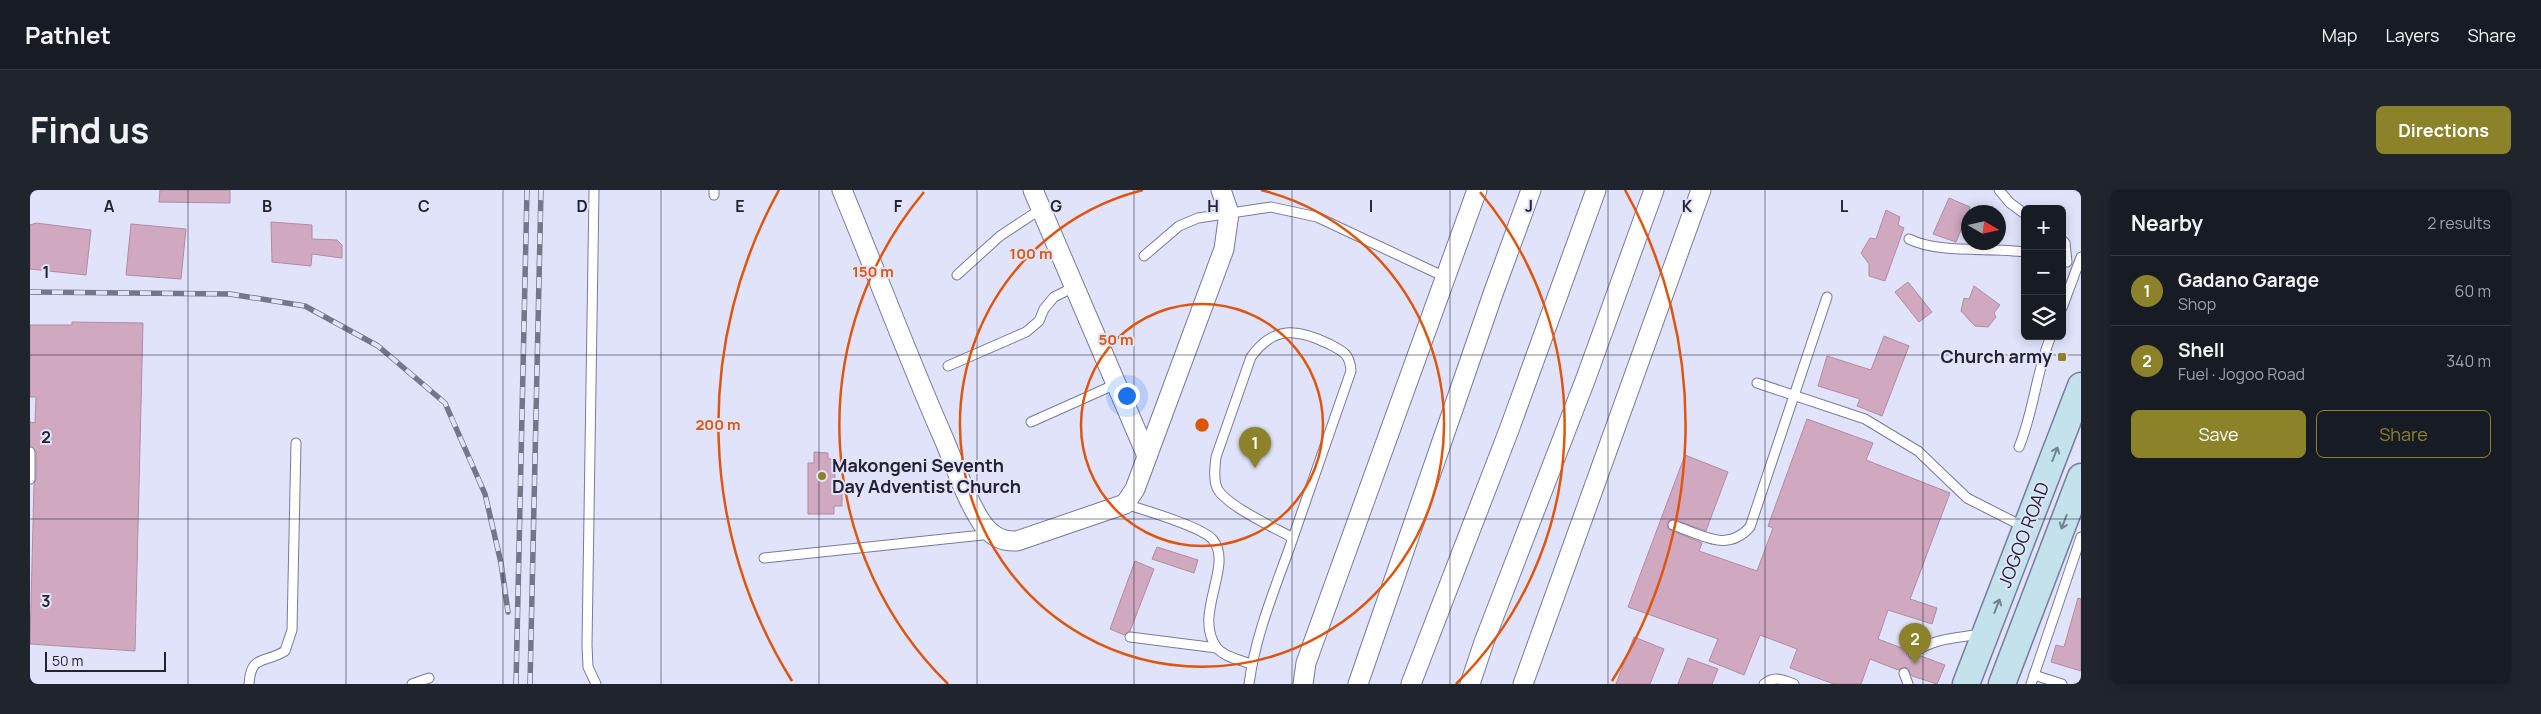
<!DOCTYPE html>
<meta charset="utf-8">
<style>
:root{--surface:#171b24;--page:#20242c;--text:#f1f3f6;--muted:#9ea1a6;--line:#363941;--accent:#8c822a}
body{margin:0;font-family:Manrope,sans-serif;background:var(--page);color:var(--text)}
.controls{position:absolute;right:15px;top:15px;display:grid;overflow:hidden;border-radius:8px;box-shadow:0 2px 12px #0003}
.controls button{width:45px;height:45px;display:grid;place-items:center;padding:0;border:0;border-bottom:1px solid var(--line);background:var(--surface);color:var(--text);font:25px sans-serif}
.compass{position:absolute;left:1931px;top:15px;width:45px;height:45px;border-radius:50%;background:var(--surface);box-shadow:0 2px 12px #0003;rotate:99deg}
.scale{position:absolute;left:15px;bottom:12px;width:121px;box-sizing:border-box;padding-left:5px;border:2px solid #222231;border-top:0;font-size:14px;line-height:18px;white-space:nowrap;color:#222231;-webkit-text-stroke:4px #e1e3fb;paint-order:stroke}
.you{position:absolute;left:1096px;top:205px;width:18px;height:18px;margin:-12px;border:4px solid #fff;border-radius:50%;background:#1a73e8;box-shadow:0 0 0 8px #1a73e833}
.badge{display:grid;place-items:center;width:32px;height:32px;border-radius:50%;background:var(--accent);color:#fff;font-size:16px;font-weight:700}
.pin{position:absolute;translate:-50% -41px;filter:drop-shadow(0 1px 2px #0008)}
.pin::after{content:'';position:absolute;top:26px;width:18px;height:15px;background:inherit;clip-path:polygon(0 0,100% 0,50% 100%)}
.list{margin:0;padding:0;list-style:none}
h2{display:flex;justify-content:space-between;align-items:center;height:65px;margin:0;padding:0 20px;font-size:21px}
h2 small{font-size:16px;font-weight:400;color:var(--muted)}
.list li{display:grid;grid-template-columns:32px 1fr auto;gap:15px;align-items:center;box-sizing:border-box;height:70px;padding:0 20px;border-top:1px solid var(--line)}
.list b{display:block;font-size:19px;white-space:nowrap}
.list p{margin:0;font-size:16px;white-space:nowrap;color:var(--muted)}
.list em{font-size:16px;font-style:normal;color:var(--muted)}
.actions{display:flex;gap:10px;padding:15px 20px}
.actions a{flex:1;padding:11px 0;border:1px solid var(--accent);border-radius:8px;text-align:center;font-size:18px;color:var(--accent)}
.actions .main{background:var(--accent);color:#fff}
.icon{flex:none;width:28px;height:28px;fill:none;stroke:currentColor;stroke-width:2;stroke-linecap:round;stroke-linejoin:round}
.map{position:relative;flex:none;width:2051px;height:494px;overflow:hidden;border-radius:8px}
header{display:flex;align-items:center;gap:30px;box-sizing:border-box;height:70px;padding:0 25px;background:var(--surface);border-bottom:1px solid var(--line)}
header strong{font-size:24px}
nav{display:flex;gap:28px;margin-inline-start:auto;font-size:18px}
.intro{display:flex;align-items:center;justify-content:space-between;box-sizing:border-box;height:120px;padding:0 30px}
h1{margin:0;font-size:35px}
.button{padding:12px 22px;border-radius:8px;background:var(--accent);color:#fff;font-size:18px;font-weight:700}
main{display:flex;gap:30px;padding:0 30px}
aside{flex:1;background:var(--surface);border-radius:8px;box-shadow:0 2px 12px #0003}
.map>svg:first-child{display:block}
.building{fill:#d0a9c0;stroke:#b28ba2}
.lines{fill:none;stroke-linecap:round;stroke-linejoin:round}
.service-casing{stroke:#787a9e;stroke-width:11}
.minor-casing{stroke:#787a9e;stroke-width:21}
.secondary-casing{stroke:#787a9e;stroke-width:29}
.service{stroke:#fff;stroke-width:9}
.minor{stroke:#fff;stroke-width:19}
.secondary{stroke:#c3e2ec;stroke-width:26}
.rail-casing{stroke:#757689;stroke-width:5.5}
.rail{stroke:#e1e3fb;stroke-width:4;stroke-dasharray:11;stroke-linecap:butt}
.oneway{stroke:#72828e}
.grid{fill:none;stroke:#222231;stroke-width:1;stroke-opacity:0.55}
.ring{fill:none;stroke:#de560e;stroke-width:2.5}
.poi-dot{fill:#8c822a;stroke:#e1e3fb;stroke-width:2}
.labels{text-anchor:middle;stroke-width:4;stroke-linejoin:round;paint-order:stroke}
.poi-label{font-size:18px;font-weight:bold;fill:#222231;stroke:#e1e3fb;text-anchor:end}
.street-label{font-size:18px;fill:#222231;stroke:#e1e3fb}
.grid-label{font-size:16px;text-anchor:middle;font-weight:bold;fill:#222231;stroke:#e1e3fb;stroke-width:4;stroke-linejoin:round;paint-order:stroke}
.centre{fill:#de560e;stroke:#e1e3fb;stroke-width:2.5}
.ring-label{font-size:15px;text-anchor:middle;font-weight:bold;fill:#de560e;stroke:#e1e3fb;stroke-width:4;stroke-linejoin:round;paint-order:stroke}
</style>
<header>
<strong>Pathlet</strong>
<nav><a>Map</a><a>Layers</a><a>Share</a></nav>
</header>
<div class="intro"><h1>Find us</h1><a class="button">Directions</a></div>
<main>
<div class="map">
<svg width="2051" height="494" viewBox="0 0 2051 494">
<rect width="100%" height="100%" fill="#e1e3fb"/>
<g class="building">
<path d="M 130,0 L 200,0 L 200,13 L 129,12 Z"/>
<path d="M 1919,8 L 1940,17 L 1926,52 L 1903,44 Z"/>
<path d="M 1856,20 L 1870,27 L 1868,35 L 1874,38 L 1855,91 L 1839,86 L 1839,74 L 1831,63 L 1840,48 L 1846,49 Z"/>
<path d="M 241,32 L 282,35 L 282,49 L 307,50 L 312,55 L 312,68 L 282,64 L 281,76 L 242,72 Z"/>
<path d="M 6,33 L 61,40 L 56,85 L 0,79 L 0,35 Z"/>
<path d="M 101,34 L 156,39 L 151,89 L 96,85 Z"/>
<path d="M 1878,92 L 1902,122 L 1889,132 L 1865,102 Z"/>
<path d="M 1944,96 L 1970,115 L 1964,123 L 1966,127 L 1958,137 L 1945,136 L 1931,121 L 1934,108 L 1939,109 Z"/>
<path d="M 42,132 L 113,133 L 105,461 L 0,454 L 4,294 L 6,289 L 6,262 L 0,256 L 0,232 L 5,233 L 6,207 L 0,207 L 0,135 L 42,135 Z"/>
<path d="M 1854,146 L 1879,156 L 1852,226 L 1827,216 L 1830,209 L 1788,196 L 1797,166 L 1841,180 Z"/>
<path d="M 1777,229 L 1843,253 L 1836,270 L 1920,303 L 1880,409 L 1907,418 L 1902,434 L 1858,420 L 1848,449 L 1877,460 L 1877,466 L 1881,469 L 1891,466 L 1915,475 L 1907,494 L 1882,486 L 1876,477 L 1868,480 L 1840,469 L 1831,494 L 1804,494 L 1760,478 L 1767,459 L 1730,445 L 1714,485 L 1679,471 L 1688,449 L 1598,417 L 1655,265 L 1698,282 L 1676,341 L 1642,329 L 1637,332 L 1638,339 L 1672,353 L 1669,361 L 1727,381 L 1743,338 L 1738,336 Z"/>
<path d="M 784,262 L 798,263 L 798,269 L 805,269 L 805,299 L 812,299 L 812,316 L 804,316 L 804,324 L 778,324 L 778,273 L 784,273 Z"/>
<path d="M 1127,357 L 1168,370 L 1164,383 L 1122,369 Z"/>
<path d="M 1105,371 L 1124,379 L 1100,441 L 1094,445 L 1080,439 Z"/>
<path d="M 2048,408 L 2051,409 L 2051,481 L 2021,472 L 2026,455 L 2034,457 Z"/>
<path d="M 1604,447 L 1634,459 L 1620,494 L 1586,494 Z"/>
<path d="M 1658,468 L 1688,479 L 1682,494 L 1648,494 Z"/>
</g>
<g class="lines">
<g class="service-casing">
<g id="service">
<path d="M 564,0 L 557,455 L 558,477 L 566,494"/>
<path d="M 1969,0 L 1980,13 L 1995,24"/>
<path d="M 684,5 L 684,0"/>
<path d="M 1879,49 C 1909,64 1960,57 1995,62"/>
<path d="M 2032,50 L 2035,53 L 2037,72"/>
<path d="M 1114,66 L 1149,36 L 1168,28 L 1241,17 L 1287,27 L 1415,87"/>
<path d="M 927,85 L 970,46 L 1011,19"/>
<path d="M 2032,118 L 2051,67"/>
<path d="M 918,176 L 996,142 L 1009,131 L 1014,119 L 1024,107 L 1044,97"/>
<path d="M 1727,193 L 1835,229 L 1888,261 L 1937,308 L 1994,337"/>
<path d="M 1001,232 L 1086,194"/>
<path d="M 1989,257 C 2004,221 2006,182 2021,146"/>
<path d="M 0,262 L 0,289"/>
<path d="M 1095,314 C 1114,320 1173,337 1183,350 C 1204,376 1162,425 1187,458 C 1194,467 1211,470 1221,474"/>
<path d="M 1643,335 C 1672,345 1697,363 1720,337 L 1797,107"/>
<path d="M 734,368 L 962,344"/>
<path d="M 1100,447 L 1187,458"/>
<path d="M 1883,463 C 1904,448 1927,448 1951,444"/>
<path d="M 1874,483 L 1878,494"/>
<path d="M 2004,485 L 2032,494"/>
<path d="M 219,494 C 221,464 234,474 255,461 L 262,440 L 266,253"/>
<path d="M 382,494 L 399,488"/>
<path d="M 1219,494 C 1225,448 1242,406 1258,362 C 1279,302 1300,242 1321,181 C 1320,164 1313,161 1299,154 C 1267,138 1243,136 1221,167 L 1186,267 C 1185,277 1183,288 1187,298 C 1195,315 1245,338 1263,348"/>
<path d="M 1734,494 C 1744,486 1752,489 1764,494"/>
<path d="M 2001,494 L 2051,347"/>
</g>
</g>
<g class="minor-casing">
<g id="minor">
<path d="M 812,0 C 846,82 877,165 913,247 C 925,275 935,307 952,333 C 961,346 973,352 987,351 L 1095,314 L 1105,299 L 1194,59 L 1199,23 L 1191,0"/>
<path d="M 1003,0 L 1117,266"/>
<path d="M 1273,494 L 1276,473 L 1447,0"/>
<path d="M 1328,494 L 1464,101 L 1501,0"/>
<path d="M 1381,494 L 1479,240 L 1566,0"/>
<path d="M 1440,494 L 1454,452 L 1556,188 L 1624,0"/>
<path d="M 1493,494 L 1671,0"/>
</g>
</g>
<g class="secondary-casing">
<g id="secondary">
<path d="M 1936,494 L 2051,196"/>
<path d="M 1972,494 L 2051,287"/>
</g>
</g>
<use href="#service" class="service"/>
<use href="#minor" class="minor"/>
<use href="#secondary" class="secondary"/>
<g class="rail-casing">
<g id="rail">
<path d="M 0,102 L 200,104 L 275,116 L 348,156 L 415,213 L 455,304 L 471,373 L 478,422"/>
<path d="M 486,494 L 497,0"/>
<path d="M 500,494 L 511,0"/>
</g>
</g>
<use href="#rail" class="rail"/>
</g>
<defs><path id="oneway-shaft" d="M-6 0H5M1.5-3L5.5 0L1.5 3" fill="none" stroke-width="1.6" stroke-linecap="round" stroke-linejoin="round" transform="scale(1.25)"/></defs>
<g class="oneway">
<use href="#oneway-shaft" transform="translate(2025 264) rotate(-69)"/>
<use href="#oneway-shaft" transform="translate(2034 332) rotate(111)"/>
<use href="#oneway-shaft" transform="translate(1967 416) rotate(-69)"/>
</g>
<path class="grid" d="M 158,0 L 158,494M 316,0 L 316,494M 473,0 L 473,494M 631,0 L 631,494M 789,0 L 789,494M 947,0 L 947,494M 1104,0 L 1104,494M 1262,0 L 1262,494M 1420,0 L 1420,494M 1578,0 L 1578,494M 1735,0 L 1735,494M 1893,0 L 1893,494M 0,165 L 2051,165M 0,329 L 2051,329"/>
<g class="ring">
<circle cx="1172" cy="235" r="121"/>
<path d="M1231 0A242 242 0 1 1 1113 0"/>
<path d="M918 494A363 363 0 0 1 894 2M1450 2A363 363 0 0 1 1426 494"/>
<path d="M762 491A484 484 0 0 1 749 0M1595 0A484 484 0 0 1 1582 491"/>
</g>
<g class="poi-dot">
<rect x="2027" y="162" width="10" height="10" rx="2.5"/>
<circle cx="792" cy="286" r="5"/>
</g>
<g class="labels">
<g class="poi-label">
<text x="2022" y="173">Church army</text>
<text x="802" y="282" text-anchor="start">Makongeni Seventh<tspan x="802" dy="21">Day Adventist Church</tspan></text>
</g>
<g class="street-label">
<text transform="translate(1994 345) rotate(-69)" y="6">JOGOO ROAD</text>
</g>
</g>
<g class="grid-label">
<text x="79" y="22">A</text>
<text x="237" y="22">B</text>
<text x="394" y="22">C</text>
<text x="552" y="22">D</text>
<text x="710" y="22">E</text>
<text x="868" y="22">F</text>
<text x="1026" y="22">G</text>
<text x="1183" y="22">H</text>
<text x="1341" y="22">I</text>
<text x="1499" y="22">J</text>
<text x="1657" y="22">K</text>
<text x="1814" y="22">L</text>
<text x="16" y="88">1</text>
<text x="16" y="253">2</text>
<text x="16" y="417">3</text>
</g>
<circle cx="1172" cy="235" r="8" class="centre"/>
<g class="ring-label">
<text x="1001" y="69">100 m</text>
<text x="843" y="87">150 m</text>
<text x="1086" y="155">50 m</text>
<text x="688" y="240">200 m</text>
</g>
</svg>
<div class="controls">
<button>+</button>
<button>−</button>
<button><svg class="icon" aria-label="layers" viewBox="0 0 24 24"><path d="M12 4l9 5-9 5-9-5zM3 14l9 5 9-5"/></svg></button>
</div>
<svg class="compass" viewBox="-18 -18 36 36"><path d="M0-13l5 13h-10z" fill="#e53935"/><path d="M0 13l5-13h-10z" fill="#9ea1a6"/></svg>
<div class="scale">50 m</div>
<div class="you"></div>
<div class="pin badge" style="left:1225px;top:278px">1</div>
<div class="pin badge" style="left:1885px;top:474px">2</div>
</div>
<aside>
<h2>Nearby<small>2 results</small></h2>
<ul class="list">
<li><span class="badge">1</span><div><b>Gadano Garage</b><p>Shop</p></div><em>60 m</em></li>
<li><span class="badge">2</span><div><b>Shell</b><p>Fuel · Jogoo Road</p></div><em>340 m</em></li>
</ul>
<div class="actions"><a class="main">Save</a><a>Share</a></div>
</aside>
</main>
